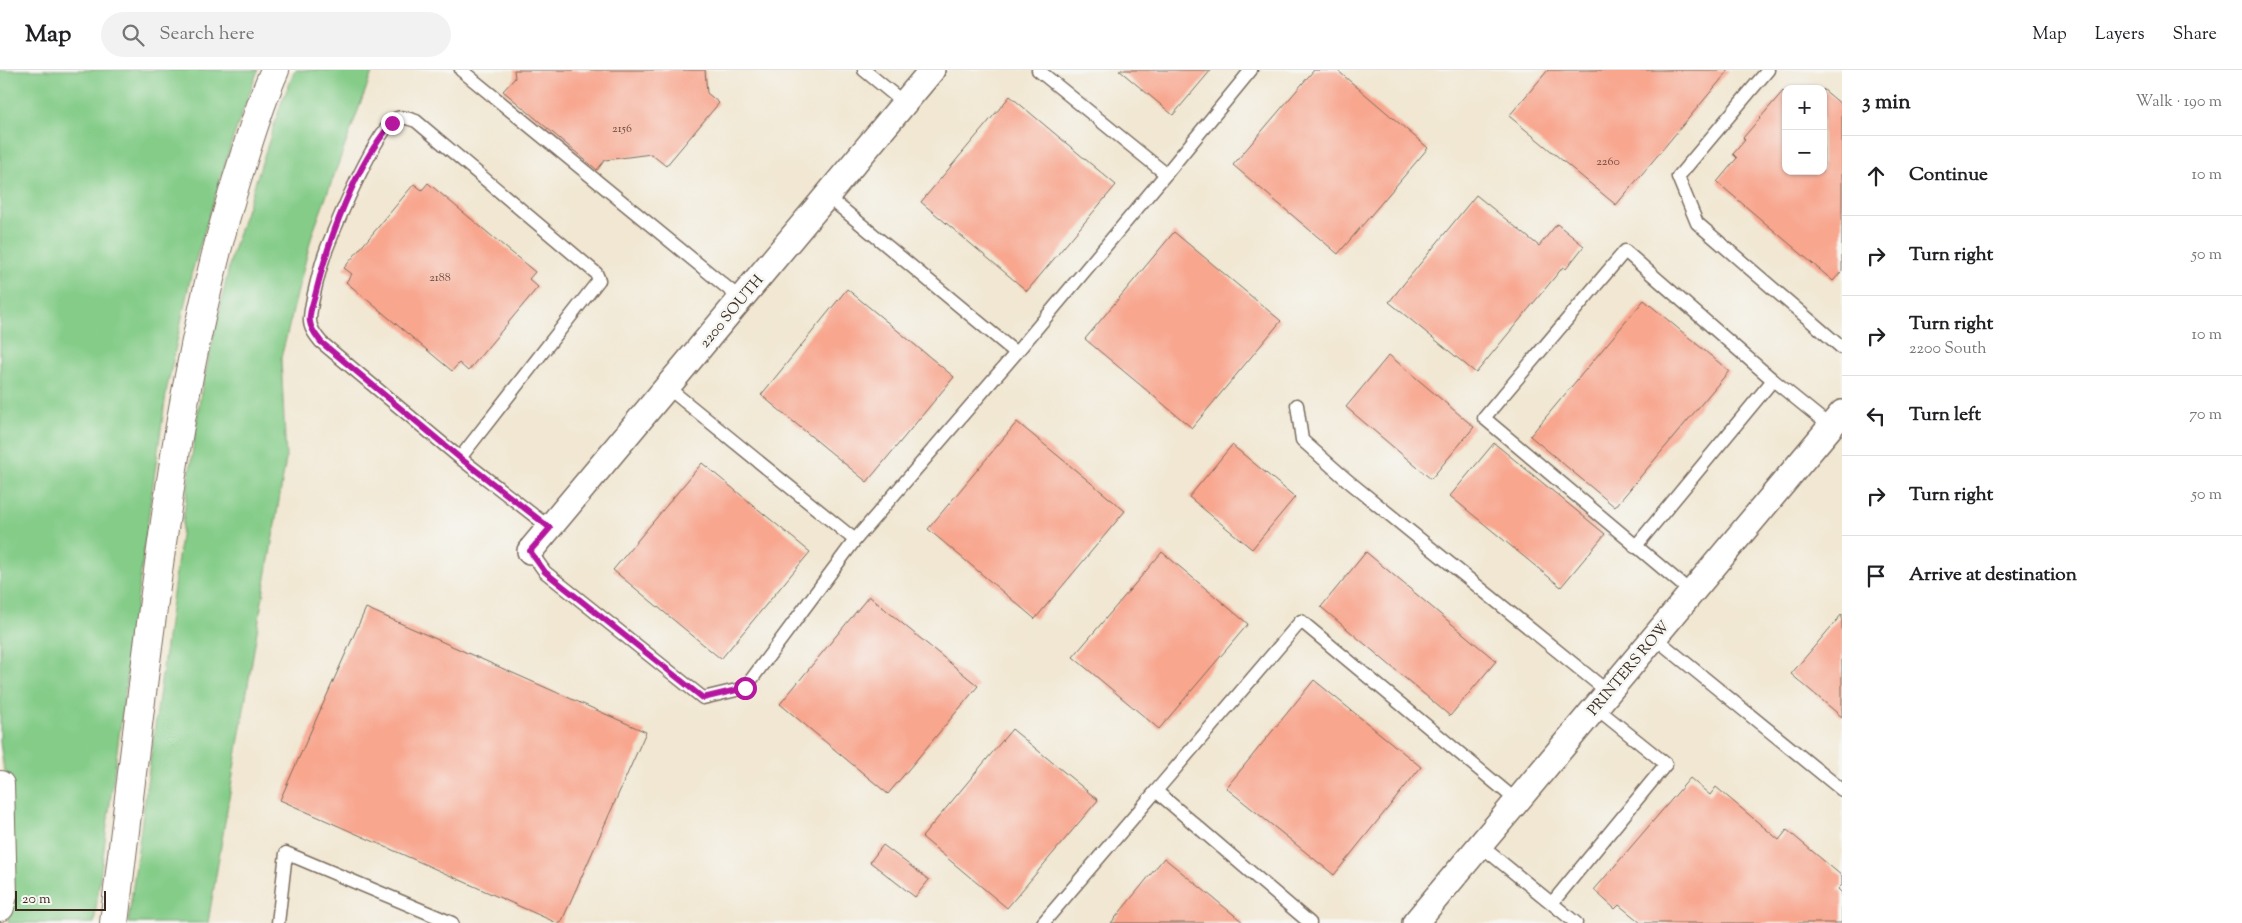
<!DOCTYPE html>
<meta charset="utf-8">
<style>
:root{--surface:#fff;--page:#f2f2f2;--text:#202124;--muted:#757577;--line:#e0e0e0}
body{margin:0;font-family:"Sorts Mill Goudy",serif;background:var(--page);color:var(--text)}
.controls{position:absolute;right:15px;top:15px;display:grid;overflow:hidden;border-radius:10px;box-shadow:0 1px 4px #0004}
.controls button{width:45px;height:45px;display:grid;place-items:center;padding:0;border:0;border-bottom:1px solid var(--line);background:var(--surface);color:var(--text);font:25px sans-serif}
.scale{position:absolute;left:15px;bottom:12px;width:91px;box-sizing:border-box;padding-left:5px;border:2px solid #3b2a1e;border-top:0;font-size:14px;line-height:18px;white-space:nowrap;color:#3b2a1e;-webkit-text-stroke:4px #f6f6f2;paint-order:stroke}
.stop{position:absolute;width:15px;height:15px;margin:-11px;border:4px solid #b5179e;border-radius:50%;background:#fff}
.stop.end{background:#b5179e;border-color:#fff;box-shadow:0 1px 5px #0008}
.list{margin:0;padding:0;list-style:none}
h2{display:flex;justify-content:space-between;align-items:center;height:65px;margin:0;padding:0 20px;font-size:21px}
h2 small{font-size:16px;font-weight:400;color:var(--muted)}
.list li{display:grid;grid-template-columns:32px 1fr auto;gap:15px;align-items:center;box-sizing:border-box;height:80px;padding:0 20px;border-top:1px solid var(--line)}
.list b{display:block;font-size:19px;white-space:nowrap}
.list p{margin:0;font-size:16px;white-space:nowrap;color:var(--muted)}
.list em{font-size:16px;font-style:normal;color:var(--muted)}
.icon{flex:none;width:28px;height:28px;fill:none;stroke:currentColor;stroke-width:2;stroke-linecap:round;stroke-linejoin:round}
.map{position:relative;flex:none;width:1842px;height:853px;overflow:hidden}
header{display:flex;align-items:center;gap:30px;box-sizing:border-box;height:70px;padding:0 25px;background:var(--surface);border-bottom:1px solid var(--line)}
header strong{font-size:24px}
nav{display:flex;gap:28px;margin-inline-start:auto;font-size:18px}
.search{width:350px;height:45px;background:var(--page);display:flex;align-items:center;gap:12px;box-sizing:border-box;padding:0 18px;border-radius:28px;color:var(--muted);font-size:19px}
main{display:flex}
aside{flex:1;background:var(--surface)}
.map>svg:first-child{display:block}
.green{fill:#84cc88;stroke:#607b53}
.building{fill:#f8a68e}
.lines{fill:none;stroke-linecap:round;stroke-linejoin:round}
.service-casing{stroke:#7b6c5d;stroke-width:15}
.minor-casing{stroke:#7b6c5d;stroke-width:28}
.motorway-casing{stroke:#7b6c5d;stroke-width:30}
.service{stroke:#fff;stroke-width:12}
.minor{stroke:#fff;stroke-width:25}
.motorway{stroke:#fff;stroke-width:28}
.route{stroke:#b5179e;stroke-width:6}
.labels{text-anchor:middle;stroke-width:5;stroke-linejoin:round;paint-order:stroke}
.number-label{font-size:12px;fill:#6a493a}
.street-label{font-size:15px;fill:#3b2a1e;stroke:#f6f6f2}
</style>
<header>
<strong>Map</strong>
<div class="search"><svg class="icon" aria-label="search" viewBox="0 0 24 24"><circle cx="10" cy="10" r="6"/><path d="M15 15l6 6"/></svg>Search here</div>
<nav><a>Map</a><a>Layers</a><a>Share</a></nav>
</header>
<main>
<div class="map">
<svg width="1842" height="853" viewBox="0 0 1842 853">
<rect width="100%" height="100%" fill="#f6f6f2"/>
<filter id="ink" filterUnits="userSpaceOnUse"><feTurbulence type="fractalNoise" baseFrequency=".02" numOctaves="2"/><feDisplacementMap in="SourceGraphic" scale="10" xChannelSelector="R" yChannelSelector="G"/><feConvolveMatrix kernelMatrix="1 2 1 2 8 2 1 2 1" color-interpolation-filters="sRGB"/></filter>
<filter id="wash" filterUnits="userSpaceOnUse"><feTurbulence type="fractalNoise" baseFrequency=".0096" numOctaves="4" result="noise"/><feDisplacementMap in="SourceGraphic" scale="20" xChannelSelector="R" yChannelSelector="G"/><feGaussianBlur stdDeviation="1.12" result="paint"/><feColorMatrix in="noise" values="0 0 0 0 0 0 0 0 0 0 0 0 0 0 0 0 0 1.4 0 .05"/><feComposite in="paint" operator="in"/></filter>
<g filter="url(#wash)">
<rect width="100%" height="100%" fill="#f1e7d2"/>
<g class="green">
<path d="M 0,0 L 258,0 L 232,71 L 191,205 L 167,318 L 149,442 L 94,853 L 8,853 C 15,793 9,732 0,672 Z"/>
<path d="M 295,0 L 373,0 L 312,165 L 281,288 L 286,389 L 208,853 L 128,853 L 200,327 L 232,184 L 281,34 Z"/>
</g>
<g id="blocks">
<g class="building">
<path d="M 514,0 L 705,0 L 707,23 L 719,33 L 666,96 L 651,84 L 605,90 L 597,100 L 503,21 L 515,8 Z"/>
<path d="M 1119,0 L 1211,0 L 1173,45 Z"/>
<path d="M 1314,0 L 1337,0 L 1428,78 L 1338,184 L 1233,95 Z"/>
<path d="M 1548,0 L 1729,0 L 1616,135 L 1509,46 Z"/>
<path d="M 1823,19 L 1842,35 L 1842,201 L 1833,211 L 1717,112 L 1737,88 L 1733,84 L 1745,70 L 1743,68 L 1783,21 L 1786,24 L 1786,101 L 1823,101 Z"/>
<path d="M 1010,26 L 1116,115 L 1027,221 L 921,132 Z"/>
<path d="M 428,113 L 535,202 L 529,209 L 538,217 L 468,301 L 459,293 L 452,301 L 346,212 L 352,204 L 344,198 L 414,114 L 422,120 Z"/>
<path d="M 1476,125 L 1539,176 L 1557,154 L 1584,176 L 1566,199 L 1563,197 L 1476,303 L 1389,232 Z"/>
<path d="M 1174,162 L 1281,251 L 1192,358 L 1085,269 Z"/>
<path d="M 847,219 L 954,307 L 867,412 L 761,325 Z"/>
<path d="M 1644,230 L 1729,301 L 1615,437 L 1530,366 Z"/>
<path d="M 1389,285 L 1474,357 L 1431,409 L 1346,337 Z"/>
<path d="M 1017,352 L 1125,441 L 1035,549 L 928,459 Z"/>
<path d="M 1494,373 L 1605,464 L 1561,517 L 1450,426 Z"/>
<path d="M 1232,375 L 1295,427 L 1252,479 L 1189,427 Z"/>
<path d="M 702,393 L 810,482 L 721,589 L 613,500 Z"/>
<path d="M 1162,482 L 1248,554 L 1159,659 L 1073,587 Z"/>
<path d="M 1366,482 L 1496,591 L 1450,646 L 1321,537 Z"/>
<path d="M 869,526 L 978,616 L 888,724 L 780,634 Z"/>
<path d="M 366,538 L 646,662 L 561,853 L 557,853 L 280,730 Z"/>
<path d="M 1842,544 L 1842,647 L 1791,604 Z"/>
<path d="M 1314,610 L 1421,697 L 1334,805 L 1226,718 Z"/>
<path d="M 1012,659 L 1098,730 L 1007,838 L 922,767 Z"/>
<path d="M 1690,708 L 1710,725 L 1716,717 L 1779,770 L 1787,760 L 1842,806 L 1842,815 L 1838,819 L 1842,823 L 1842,853 L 1641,853 L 1619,835 L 1615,839 L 1594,820 Z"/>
<path d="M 883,775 L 929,810 L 915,827 L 870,792 Z"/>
<path d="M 1164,788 L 1244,853 L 1111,853 Z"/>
</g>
</g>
</g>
<g filter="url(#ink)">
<use href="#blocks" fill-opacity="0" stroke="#7b6c5d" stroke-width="1"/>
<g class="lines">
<g class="service-casing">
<g id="service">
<path d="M 461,0 L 741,229"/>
<path d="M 864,0 L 904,33"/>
<path d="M 1038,0 L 1166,104 L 1251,0"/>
<path d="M 1768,0 L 1678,107 L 1697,153 L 1842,278"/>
<path d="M 1016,283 L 1166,104"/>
<path d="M 667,317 L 855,470 L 1016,283 L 827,126"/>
<path d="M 1297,335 L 1302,370 L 1347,410 L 1608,622"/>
<path d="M 460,388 L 599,210 L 596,203 L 416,51 C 410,49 403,46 397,48 C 377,57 336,155 327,178 C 321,193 311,232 310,248 C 309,257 315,265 321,272 L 460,388 L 550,458"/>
<path d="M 1635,477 L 1773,310"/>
<path d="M 530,481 L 545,502 L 703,628 L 745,618 L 855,470"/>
<path d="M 1692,523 L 1484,348 L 1625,181 L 1773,310 L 1831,357"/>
<path d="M 1654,567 L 1842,720"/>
<path d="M 1156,721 L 1301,551 L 1517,731"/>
<path d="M 1480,775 L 1576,853"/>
<path d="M 1552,833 L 1666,694 L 1595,637"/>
<path d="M 278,853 L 286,783 L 452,853"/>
<path d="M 1043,853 L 1156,721 L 1310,853"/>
</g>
</g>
<g class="minor-casing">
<g id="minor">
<path d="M 530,481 L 932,0"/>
<path d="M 1415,853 L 1842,343"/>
</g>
</g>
<g class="motorway-casing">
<g id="motorway">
<path d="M 0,715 L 3,825 L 0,837"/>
<path d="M 114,853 C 130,717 146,581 166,445 C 182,332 203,221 236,112 C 248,75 259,35 275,0"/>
</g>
</g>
<use href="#service" class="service"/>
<use href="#minor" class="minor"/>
<use href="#motorway" class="motorway"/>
</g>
</g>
<g class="lines" filter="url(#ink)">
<path class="route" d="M 392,53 C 355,96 329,168 316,222 C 314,231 308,244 310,252 C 311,260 316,265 321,272 L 460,388 L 550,458 L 530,481 L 545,502 L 703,628 L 745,618"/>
</g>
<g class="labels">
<g class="number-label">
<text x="622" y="62">2156</text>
<text x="1608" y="95">2260</text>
<text x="440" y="211">2188</text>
</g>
<g class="street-label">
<text transform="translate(731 241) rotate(-50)" y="5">2200 SOUTH</text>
<text transform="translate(1628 598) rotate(-50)" y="5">PRINTERS ROW</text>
</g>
</g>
</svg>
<div class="controls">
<button>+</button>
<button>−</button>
</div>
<div class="scale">20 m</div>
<div class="stop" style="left:745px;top:618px"></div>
<div class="stop end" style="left:392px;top:53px"></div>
</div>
<aside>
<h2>3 min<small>Walk · 190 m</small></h2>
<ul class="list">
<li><svg class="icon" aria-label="ahead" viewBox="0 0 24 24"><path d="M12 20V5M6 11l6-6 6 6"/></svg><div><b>Continue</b></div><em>10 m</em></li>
<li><svg class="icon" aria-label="right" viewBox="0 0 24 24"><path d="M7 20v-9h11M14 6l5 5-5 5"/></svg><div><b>Turn right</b></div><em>50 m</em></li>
<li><svg class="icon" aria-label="right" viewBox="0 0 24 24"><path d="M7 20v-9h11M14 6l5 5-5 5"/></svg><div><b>Turn right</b><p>2200 South</p></div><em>10 m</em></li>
<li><svg class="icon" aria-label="left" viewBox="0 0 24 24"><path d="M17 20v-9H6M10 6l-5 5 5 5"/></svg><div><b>Turn left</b></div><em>70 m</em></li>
<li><svg class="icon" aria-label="right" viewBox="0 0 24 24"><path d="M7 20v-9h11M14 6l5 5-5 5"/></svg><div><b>Turn right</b></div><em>50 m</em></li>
<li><svg class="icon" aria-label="arrive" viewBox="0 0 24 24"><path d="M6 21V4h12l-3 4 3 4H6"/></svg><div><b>Arrive at destination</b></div></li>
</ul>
</aside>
</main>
